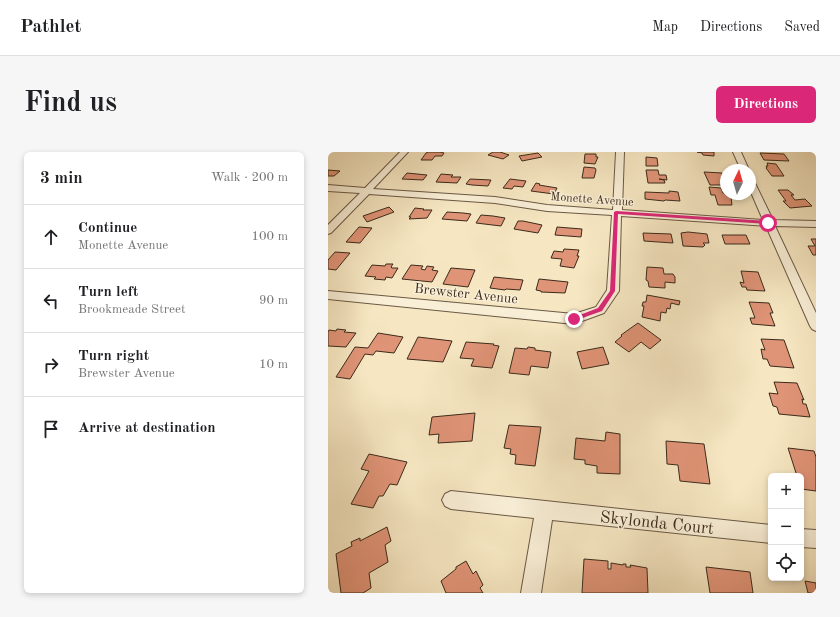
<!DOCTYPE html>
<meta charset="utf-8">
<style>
:root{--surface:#fff;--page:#f6f6f6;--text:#202124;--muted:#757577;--line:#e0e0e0;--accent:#db2777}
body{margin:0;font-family:"Old Standard TT",serif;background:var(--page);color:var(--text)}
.controls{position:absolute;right:12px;bottom:12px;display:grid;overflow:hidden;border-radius:6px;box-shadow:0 2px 6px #0003}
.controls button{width:36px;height:36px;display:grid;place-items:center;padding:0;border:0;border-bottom:1px solid var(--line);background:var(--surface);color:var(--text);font:20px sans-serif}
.compass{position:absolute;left:392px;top:12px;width:36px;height:36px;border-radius:50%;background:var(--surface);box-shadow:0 2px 6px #0003;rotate:5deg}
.stop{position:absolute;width:12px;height:12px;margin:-9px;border:3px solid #db2777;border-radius:50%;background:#fff}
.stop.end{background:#db2777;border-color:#fff;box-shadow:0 1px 4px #0008}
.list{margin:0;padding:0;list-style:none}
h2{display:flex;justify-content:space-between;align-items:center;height:52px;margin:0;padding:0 16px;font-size:17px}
h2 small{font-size:13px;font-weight:400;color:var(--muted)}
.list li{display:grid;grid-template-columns:26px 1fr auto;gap:12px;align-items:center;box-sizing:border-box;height:64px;padding:0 16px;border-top:1px solid var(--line)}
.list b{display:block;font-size:15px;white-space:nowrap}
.list p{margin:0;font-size:13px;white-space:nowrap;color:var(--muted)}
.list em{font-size:13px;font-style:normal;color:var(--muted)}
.icon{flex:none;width:22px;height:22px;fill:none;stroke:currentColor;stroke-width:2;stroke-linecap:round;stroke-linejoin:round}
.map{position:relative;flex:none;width:488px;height:441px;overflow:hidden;border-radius:6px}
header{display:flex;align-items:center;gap:24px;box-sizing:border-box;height:56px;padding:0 20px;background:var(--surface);border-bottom:1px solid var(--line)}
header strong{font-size:19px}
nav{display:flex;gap:22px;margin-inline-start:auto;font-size:14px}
.intro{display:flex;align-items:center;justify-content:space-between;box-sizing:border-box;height:96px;padding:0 24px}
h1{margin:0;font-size:28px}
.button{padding:10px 18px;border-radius:6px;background:var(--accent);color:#fff;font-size:14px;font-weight:700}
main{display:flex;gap:24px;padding:0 24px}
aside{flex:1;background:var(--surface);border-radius:6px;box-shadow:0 2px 6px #0003}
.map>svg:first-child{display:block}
.building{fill:#e09477;stroke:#3b2a1a}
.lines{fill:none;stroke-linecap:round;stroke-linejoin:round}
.street-casing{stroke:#6a5944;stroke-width:2}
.street{fill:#f9efd7;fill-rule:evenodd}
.route{fill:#db2777}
.labels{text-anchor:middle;stroke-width:3;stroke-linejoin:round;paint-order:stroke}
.far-street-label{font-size:12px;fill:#3b2a1a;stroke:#f9efd7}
.street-label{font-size:14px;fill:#3b2a1a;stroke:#f9efd7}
.near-street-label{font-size:17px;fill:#3b2a1a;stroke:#f9efd7}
</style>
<header>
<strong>Pathlet</strong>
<nav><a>Map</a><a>Directions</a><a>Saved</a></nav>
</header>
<div class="intro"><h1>Find us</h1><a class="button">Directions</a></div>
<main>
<aside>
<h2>3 min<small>Walk · 200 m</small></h2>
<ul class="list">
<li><svg class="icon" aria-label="ahead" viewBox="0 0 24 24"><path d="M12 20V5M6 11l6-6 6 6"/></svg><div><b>Continue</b><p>Monette Avenue</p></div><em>100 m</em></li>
<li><svg class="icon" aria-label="left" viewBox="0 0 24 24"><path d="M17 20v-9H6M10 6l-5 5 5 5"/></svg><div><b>Turn left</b><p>Brookmeade Street</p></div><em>90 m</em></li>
<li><svg class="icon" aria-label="right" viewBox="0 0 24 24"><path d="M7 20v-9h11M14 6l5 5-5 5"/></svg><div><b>Turn right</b><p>Brewster Avenue</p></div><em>10 m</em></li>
<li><svg class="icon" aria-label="arrive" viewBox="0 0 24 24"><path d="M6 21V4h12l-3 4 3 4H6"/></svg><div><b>Arrive at destination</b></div></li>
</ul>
</aside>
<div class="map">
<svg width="488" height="441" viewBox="0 0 488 441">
<rect width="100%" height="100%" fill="#f6e7c2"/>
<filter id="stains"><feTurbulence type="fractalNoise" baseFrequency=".005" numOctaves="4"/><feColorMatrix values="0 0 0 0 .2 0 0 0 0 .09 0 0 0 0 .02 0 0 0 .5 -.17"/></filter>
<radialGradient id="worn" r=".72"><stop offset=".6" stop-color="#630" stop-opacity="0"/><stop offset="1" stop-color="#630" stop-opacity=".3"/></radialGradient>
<g class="building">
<path d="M 100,0 L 112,0 L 116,1 L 114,4 L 107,4 L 104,8 L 93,8 L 98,1 Z"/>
<path d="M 165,0 L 172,0 L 181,3 L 175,7 L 160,3 Z"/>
<path d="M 369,0 L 386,0 L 386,4 L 375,3 L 374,1 Z"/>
<path d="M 210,1 L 214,5 L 194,9 L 191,4 Z"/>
<path d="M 432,1 L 456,2 L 461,9 L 436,8 Z"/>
<path d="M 257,2 L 268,2 L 268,5 L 270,5 L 267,12 L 256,11 Z"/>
<path d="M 318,5 L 329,6 L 330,14 L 318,14 Z"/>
<path d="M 439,11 L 448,12 L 456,24 L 444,24 L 438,16 L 439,16 L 438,14 L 440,14 Z"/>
<path d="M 256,15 L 267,16 L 268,18 L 266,26 L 254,26 Z"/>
<path d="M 0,18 L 12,19 L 6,24 L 0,24 Z"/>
<path d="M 318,18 L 330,18 L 331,23 L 338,23 L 339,28 L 331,27 L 336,28 L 337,31 L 320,31 Z"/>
<path d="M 376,20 L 394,21 L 396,33 L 382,33 Z"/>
<path d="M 79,21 L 99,23 L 95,28 L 74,27 Z"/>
<path d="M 113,22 L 125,23 L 123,25 L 133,25 L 129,31 L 108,30 Z"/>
<path d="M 142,27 L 163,28 L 160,34 L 144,33 L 138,32 Z"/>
<path d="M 182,27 L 198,29 L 195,35 L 186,34 L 184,37 L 175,36 Z"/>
<path d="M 208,31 L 212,32 L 211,33 L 229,36 L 226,42 L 203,39 Z"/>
<path d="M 381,35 L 393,36 L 395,41 L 398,41 L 403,45 L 404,53 L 390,53 L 387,43 L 383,43 Z"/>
<path d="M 450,38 L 460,38 L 466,43 L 463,43 L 467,48 L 477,47 L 484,54 L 462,56 L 455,49 L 458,49 Z"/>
<path d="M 341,39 L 350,40 L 352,49 L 337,48 L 336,49 L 317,47 L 317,40 L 341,41 Z"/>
<path d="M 61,55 L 66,60 L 39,70 L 35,64 Z"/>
<path d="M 87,56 L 96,57 L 95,58 L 104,58 L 99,66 L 81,67 L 83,65 L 81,65 Z"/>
<path d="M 119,60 L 135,61 L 143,62 L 139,69 L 114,67 Z"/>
<path d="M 153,63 L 165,64 L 177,66 L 173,74 L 148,71 Z"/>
<path d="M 190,69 L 195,69 L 214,73 L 210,81 L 186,77 Z"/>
<path d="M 31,75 L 44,76 L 32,91 L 18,90 Z"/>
<path d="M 229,75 L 254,77 L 253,85 L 227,83 Z"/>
<path d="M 360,80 L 379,82 L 381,91 L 375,91 L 377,93 L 375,95 L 355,94 L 353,81 Z"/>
<path d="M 315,81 L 343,82 L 345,91 L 316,89 Z"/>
<path d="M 394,83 L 418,83 L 422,92 L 397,92 Z"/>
<path d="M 483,87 L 488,87 L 488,103 L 485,103 L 480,94 L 487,94 Z"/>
<path d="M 236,97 L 251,98 L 249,104 L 251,104 L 246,116 L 232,114 L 234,107 L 223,106 L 226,99 L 235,100 Z"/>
<path d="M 7,100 L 22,101 L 8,118 L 0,117 L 0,108 Z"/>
<path d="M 58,112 L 65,112 L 63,115 L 64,116 L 70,116 L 64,126 L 58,125 L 57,128 L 46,127 L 48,125 L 37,124 L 44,113 L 57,114 Z"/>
<path d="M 83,113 L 95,114 L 93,117 L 97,118 L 99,114 L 106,115 L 104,118 L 110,119 L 104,130 L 74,127 Z"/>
<path d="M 319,115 L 335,116 L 336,122 L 345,122 L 347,125 L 347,131 L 337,130 L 337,136 L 321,135 L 320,129 L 318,128 Z"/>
<path d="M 123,116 L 147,118 L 140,135 L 115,132 Z"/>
<path d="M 413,119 L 430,120 L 437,139 L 419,138 L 418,135 L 414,135 L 412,130 L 416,131 Z"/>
<path d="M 166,125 L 195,128 L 192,138 L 178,137 L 177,138 L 162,136 Z"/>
<path d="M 211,127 L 240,130 L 237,141 L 213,140 L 213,139 L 208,138 Z"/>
<path d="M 319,143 L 352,149 L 351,153 L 343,151 L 342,157 L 339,156 L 338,161 L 333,160 L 332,169 L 314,165 L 316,154 L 314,154 L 315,150 L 318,150 Z"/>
<path d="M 421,150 L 441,151 L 445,161 L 442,161 L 447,174 L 424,172 L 422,166 L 427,166 Z"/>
<path d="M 310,171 L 333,188 L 322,197 L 313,190 L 301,200 L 287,190 L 294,184 L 293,183 Z"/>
<path d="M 9,177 L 18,178 L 16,180 L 28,181 L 18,195 L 0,194 L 0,180 L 1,178 L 8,179 Z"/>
<path d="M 50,181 L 75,185 L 66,201 L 48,199 L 45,203 L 37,202 L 22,227 L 8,225 L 27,195 L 40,196 Z"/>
<path d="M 90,185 L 124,189 L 115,210 L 79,207 Z"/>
<path d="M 433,187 L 456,188 L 466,216 L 442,214 L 439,207 L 435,207 L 433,197 L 437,198 Z"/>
<path d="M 138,190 L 166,192 L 165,193 L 171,194 L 164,216 L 143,214 L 146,207 L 132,206 Z"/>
<path d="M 200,195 L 207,196 L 207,198 L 223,200 L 220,216 L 203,214 L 201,223 L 181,221 L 187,196 L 199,197 Z"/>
<path d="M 275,195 L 281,212 L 254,217 L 249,200 Z"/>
<path d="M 446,230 L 469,231 L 476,248 L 474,247 L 475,252 L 478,252 L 482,265 L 451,262 L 449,255 L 445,254 L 441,241 L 450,242 Z"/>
<path d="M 147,261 L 144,289 L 110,291 L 111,282 L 101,283 L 104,265 Z"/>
<path d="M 181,273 L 213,275 L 207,314 L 187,312 L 188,303 L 182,302 L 183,297 L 176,296 Z"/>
<path d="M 278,280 L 292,282 L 292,322 L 269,321 L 269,314 L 257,312 L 257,308 L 246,307 L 248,286 L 277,289 Z"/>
<path d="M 338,289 L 376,292 L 382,332 L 352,329 L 350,313 L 339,312 Z"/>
<path d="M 460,296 L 486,299 L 488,305 L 488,339 L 473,337 L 473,324 L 469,324 Z"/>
<path d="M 41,302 L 79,310 L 69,333 L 62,332 L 55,344 L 51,344 L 45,356 L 23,352 L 41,319 L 33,317 Z"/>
<path d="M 59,375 L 63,389 L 57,393 L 60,410 L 41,421 L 43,436 L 35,441 L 13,441 L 8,402 L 24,394 L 23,390 L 32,386 L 32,389 Z"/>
<path d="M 256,407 L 280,409 L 280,417 L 283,417 L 283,411 L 295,413 L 295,412 L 298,412 L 298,415 L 303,415 L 302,413 L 319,416 L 320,441 L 254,441 Z"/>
<path d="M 138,409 L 145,422 L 148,419 L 155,433 L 152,436 L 155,441 L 118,441 L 113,429 L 128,417 L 128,415 Z"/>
<path d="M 378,415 L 422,420 L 425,441 L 382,441 Z"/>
<path d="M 477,429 L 488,431 L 488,441 L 480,441 Z"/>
</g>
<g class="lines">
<g class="street-casing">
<g id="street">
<path d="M 72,0 L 80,0 L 45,37 L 167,45 L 219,53 L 285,58 L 288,0 L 296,0 L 294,58 L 435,68 L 422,38 L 422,27 L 425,27 L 445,68 L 488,69 L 488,75 L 447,74 L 488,161 L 488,179 L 484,177 L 482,174 L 438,74 L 293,64 L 291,139 L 276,161 L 246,172 L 0,147 L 0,139 L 246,162 L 268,155 L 279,138 L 284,63 L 219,59 L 167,51 L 41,42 L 3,81 L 0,82 L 0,73 L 32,41 L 0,39 L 0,33 L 37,36 Z"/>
<path d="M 405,0 L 413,0 L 421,18 L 413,18 Z"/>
<path d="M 123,339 L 443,373 L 443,391 L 224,368 L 213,441 L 193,441 L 206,366 L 123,357 L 117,354 L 114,348 L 117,342 Z"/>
<path d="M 473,377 L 488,378 L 488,396 L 473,395 Z"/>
</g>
</g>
<use href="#street" class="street"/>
</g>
<path class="route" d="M 288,59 L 440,69 L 443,71 L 440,72 L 290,62 L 287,139 L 274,159 L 246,169 L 244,169 L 244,166 L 270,156 L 282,139 L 286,60 Z"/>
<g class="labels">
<g class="far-street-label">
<text transform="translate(264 47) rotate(4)" y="4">Monette Avenue</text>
</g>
<g class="street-label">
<text transform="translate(138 141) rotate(6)" y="5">Brewster Avenue</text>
</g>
<g class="near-street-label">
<text transform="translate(329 370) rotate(6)" y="6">Skylonda Court</text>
</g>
</g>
<rect width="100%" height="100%" filter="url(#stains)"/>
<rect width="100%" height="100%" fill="url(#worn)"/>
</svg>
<div class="controls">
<button>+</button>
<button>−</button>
<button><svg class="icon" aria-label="locate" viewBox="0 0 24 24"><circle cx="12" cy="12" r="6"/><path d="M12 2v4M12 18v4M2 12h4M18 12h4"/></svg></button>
</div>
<svg class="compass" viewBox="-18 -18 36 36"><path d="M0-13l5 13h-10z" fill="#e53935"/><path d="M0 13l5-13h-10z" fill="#757577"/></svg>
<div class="stop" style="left:440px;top:71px"></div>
<div class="stop end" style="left:246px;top:167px"></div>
</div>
</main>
